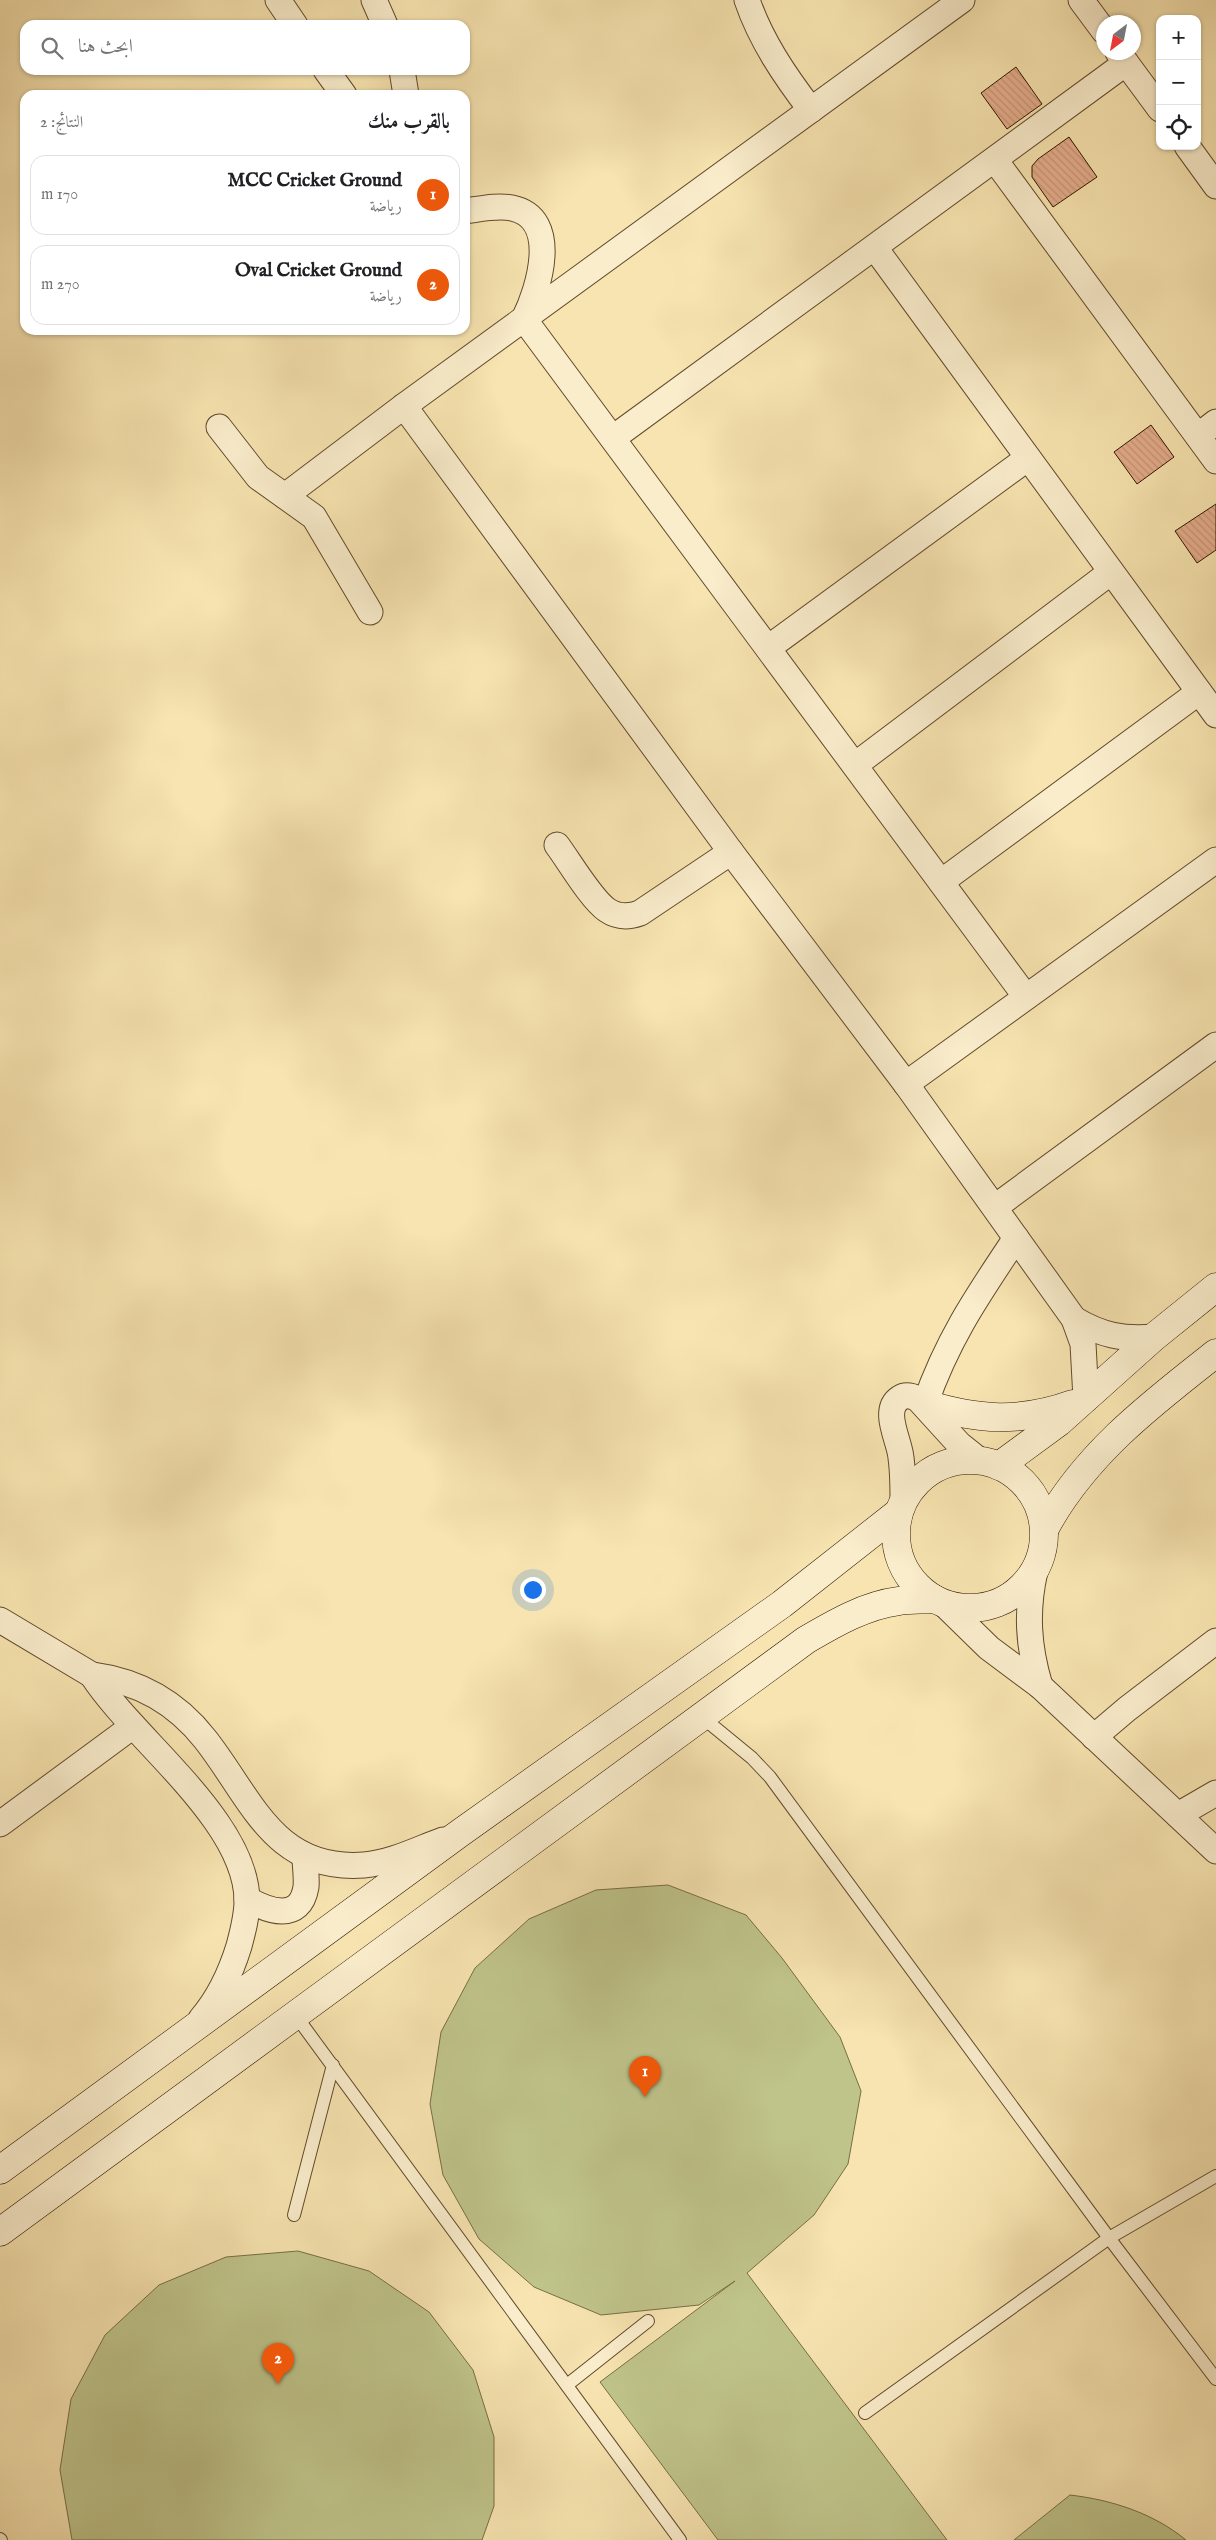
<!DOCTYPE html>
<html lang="ar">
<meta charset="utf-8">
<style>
:root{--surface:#fff;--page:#f6f6f6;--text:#202124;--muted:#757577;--line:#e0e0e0;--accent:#ea580c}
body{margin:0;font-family:"IM FELL English",Amiri,serif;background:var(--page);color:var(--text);direction:rtl}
.controls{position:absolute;right:15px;top:15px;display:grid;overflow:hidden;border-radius:10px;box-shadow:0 1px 4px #0004}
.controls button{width:45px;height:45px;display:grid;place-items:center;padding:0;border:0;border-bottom:1px solid var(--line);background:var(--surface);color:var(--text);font:25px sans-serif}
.compass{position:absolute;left:1096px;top:15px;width:45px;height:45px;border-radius:50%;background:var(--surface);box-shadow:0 1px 4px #0004;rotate:212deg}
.you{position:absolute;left:532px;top:1589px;width:18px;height:18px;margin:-12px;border:4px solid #fff;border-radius:50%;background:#1a73e8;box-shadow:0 0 0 8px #1a73e833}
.badge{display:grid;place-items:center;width:32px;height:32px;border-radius:50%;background:var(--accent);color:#fff;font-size:16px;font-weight:700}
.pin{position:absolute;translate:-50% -41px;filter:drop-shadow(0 1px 2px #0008)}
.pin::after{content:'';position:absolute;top:26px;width:18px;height:15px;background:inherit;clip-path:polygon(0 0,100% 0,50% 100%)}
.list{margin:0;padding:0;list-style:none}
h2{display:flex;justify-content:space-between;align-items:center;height:65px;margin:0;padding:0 20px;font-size:21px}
h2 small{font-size:16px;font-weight:400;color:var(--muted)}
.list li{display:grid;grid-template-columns:32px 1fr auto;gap:15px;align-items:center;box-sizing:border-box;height:80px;margin:0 10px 10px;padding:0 10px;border:1px solid var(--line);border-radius:15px}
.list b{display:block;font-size:19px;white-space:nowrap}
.list p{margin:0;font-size:16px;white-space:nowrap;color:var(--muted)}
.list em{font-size:16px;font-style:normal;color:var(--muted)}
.icon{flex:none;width:28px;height:28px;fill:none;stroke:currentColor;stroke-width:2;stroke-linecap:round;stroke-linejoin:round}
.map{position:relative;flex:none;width:1216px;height:2540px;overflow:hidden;direction:ltr}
.search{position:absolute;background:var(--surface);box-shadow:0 1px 4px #0004;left:20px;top:20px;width:450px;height:55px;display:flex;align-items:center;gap:12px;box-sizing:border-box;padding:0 18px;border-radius:15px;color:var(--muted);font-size:19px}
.panel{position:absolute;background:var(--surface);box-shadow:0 1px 4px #0004;left:20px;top:90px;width:450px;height:245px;border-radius:15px;direction:rtl}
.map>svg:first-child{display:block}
.grass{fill:#bfc48a;stroke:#786e45}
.building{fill:url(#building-back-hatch);stroke:#301700}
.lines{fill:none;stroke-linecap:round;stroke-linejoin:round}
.lane-casing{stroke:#624a2c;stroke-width:14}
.street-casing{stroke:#624a2c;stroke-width:27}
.secondary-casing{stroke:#301700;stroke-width:29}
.lane{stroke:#faedcc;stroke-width:12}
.street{stroke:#faedcc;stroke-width:25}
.secondary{stroke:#faedcc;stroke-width:28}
</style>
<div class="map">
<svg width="1216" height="2540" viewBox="0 0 1216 2540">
<defs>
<pattern id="building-back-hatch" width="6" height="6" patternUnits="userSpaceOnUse" patternTransform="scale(1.25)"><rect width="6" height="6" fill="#e5ad8c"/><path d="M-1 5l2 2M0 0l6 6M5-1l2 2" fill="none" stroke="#c59477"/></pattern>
</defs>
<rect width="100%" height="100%" fill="#f7e4b0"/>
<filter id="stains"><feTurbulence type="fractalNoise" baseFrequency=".004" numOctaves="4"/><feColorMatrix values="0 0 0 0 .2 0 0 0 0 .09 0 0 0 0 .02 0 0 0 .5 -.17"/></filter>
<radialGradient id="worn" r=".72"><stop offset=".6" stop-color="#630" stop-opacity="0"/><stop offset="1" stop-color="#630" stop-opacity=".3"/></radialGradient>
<g class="grass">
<path d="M 668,1885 L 746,1915 L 782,1958 L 840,2037 L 861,2091 L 848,2164 L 814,2215 L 747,2273 L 947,2540 L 718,2540 L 600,2382 L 735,2281 L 699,2305 L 601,2315 L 534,2287 L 479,2239 L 443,2175 L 430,2104 L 441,2032 L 475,1968 L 529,1919 L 596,1890 Z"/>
<path d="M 298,2251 L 369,2271 L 429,2312 L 473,2370 L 494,2437 L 494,2506 L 482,2540 L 72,2540 L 60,2470 L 71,2399 L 105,2335 L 159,2285 L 226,2257 Z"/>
<path d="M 1070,2495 C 1112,2500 1153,2513 1186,2540 L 1014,2540 Z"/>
</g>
<g class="building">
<path d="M 1016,67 L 1042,104 L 1007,129 L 981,93 Z"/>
<path d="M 1069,137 L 1097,177 L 1053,207 L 1032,177 L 1032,166 L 1038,159 Z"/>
<path d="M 1151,425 L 1174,457 L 1137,484 L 1114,452 Z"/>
<path d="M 1216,504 L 1216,550 L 1197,563 L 1175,531 Z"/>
</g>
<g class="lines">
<g class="lane-casing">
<g id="lane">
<path d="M 702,1717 L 752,1758 L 770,1777 L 1109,2238 L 1216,2379"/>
<path d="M 296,2016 L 680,2540"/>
<path d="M 294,2215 L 333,2065"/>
<path d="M 567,2385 L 648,2321"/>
<path d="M 865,2413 L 1109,2238 L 1216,2176"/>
<path d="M 0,2539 L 1,2540"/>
</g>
</g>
<g class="street-casing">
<g id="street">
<path d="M 278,0 L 295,25"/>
<path d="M 374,0 L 385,25"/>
<path d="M 747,0 C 761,41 785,76 811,110"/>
<path d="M 1081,0 L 1104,31"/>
<path d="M 1118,52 L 1160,109"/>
<path d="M 326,70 L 344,95"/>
<path d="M 402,70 L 406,95"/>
<path d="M 1187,146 L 1216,186"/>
<path d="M 995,160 L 1216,461"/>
<path d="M 465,211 C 480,209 497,205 512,208 C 561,218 539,289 524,319 L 1026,997"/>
<path d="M 875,248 L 1216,715"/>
<path d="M 404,406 L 731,852 L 906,1084 L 1074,1319 L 1083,1344 L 1086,1399"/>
<path d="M 219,427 L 258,477 L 314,517 L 370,612"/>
<path d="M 1198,436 L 1216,422"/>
<path d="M 613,438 L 1126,63"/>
<path d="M 285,496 L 404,406 L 962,0"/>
<path d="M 768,648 L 1028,458"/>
<path d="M 855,765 L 1111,572"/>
<path d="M 557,845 C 569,861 591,899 607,910 C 617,917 629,917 640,913 L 731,852"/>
<path d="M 941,882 L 1199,692"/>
<path d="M 906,1084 L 1216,860"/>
<path d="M 995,1207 L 1216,1045"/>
<path d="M 1074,1319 C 1101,1335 1123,1340 1154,1337"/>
<path d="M 925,1404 C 948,1338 978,1295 1016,1238"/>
<path d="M 903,1501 C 903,1486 903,1472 901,1458 C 900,1441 881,1410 900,1398 C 906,1394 912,1396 918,1399 L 959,1444 L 979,1460"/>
<path d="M 1035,1571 C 1026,1611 1028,1646 1040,1686"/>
<path d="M 944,1604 L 989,1648 L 1040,1686 L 1216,1851"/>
<path d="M 0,1620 L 92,1675 C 137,1681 176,1702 205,1739 C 251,1797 273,1872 364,1865 C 391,1863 418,1849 443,1840"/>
<path d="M 92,1675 C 133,1739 247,1821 247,1901 C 247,1916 243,1931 239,1946 C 231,1972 219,1998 201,2019"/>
<path d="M 1094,1737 L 1127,1709 L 1216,1641"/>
<path d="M 1178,1815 L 1216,1793"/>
<path d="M 0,1824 L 133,1726"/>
<path d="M 247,1899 C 268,1911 300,1923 306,1887 C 307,1878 305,1866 305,1856"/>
</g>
</g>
<g class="secondary-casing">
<g id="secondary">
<path d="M 925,1404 C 978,1420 1020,1423 1073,1404"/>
<circle cx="970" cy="1534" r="74"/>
<path d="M 999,1466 L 1059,1422 L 1154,1337 L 1216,1287"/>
<path d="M 1045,1528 C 1085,1454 1151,1404 1216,1353"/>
<path d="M 0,2170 L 460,1833 L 782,1604 L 899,1512"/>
<path d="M 0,2232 L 806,1640 C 835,1623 866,1605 899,1601 C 911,1599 923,1600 934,1599"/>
</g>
</g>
<use href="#lane" class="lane"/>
<use href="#street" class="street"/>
<use href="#secondary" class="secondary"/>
</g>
<rect width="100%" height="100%" filter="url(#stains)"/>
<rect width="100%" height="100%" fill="url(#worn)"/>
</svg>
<div class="controls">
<button>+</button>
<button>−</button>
<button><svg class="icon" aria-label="locate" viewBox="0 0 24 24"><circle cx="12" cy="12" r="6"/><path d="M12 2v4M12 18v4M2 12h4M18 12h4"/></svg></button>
</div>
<svg class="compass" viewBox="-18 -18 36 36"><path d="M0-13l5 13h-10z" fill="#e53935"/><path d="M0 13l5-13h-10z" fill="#757577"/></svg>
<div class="you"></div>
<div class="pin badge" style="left:645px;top:2097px">1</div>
<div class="pin badge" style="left:278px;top:2384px">2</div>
<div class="search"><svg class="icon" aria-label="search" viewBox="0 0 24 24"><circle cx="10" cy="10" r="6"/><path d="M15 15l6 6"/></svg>ابحث هنا</div>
<section class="panel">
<h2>بالقرب منك<small>النتائج: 2</small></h2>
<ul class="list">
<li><span class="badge">1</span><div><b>MCC Cricket Ground</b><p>رياضة</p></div><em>170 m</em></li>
<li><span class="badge">2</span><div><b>Oval Cricket Ground</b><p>رياضة</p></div><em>270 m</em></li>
</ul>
</section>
</div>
